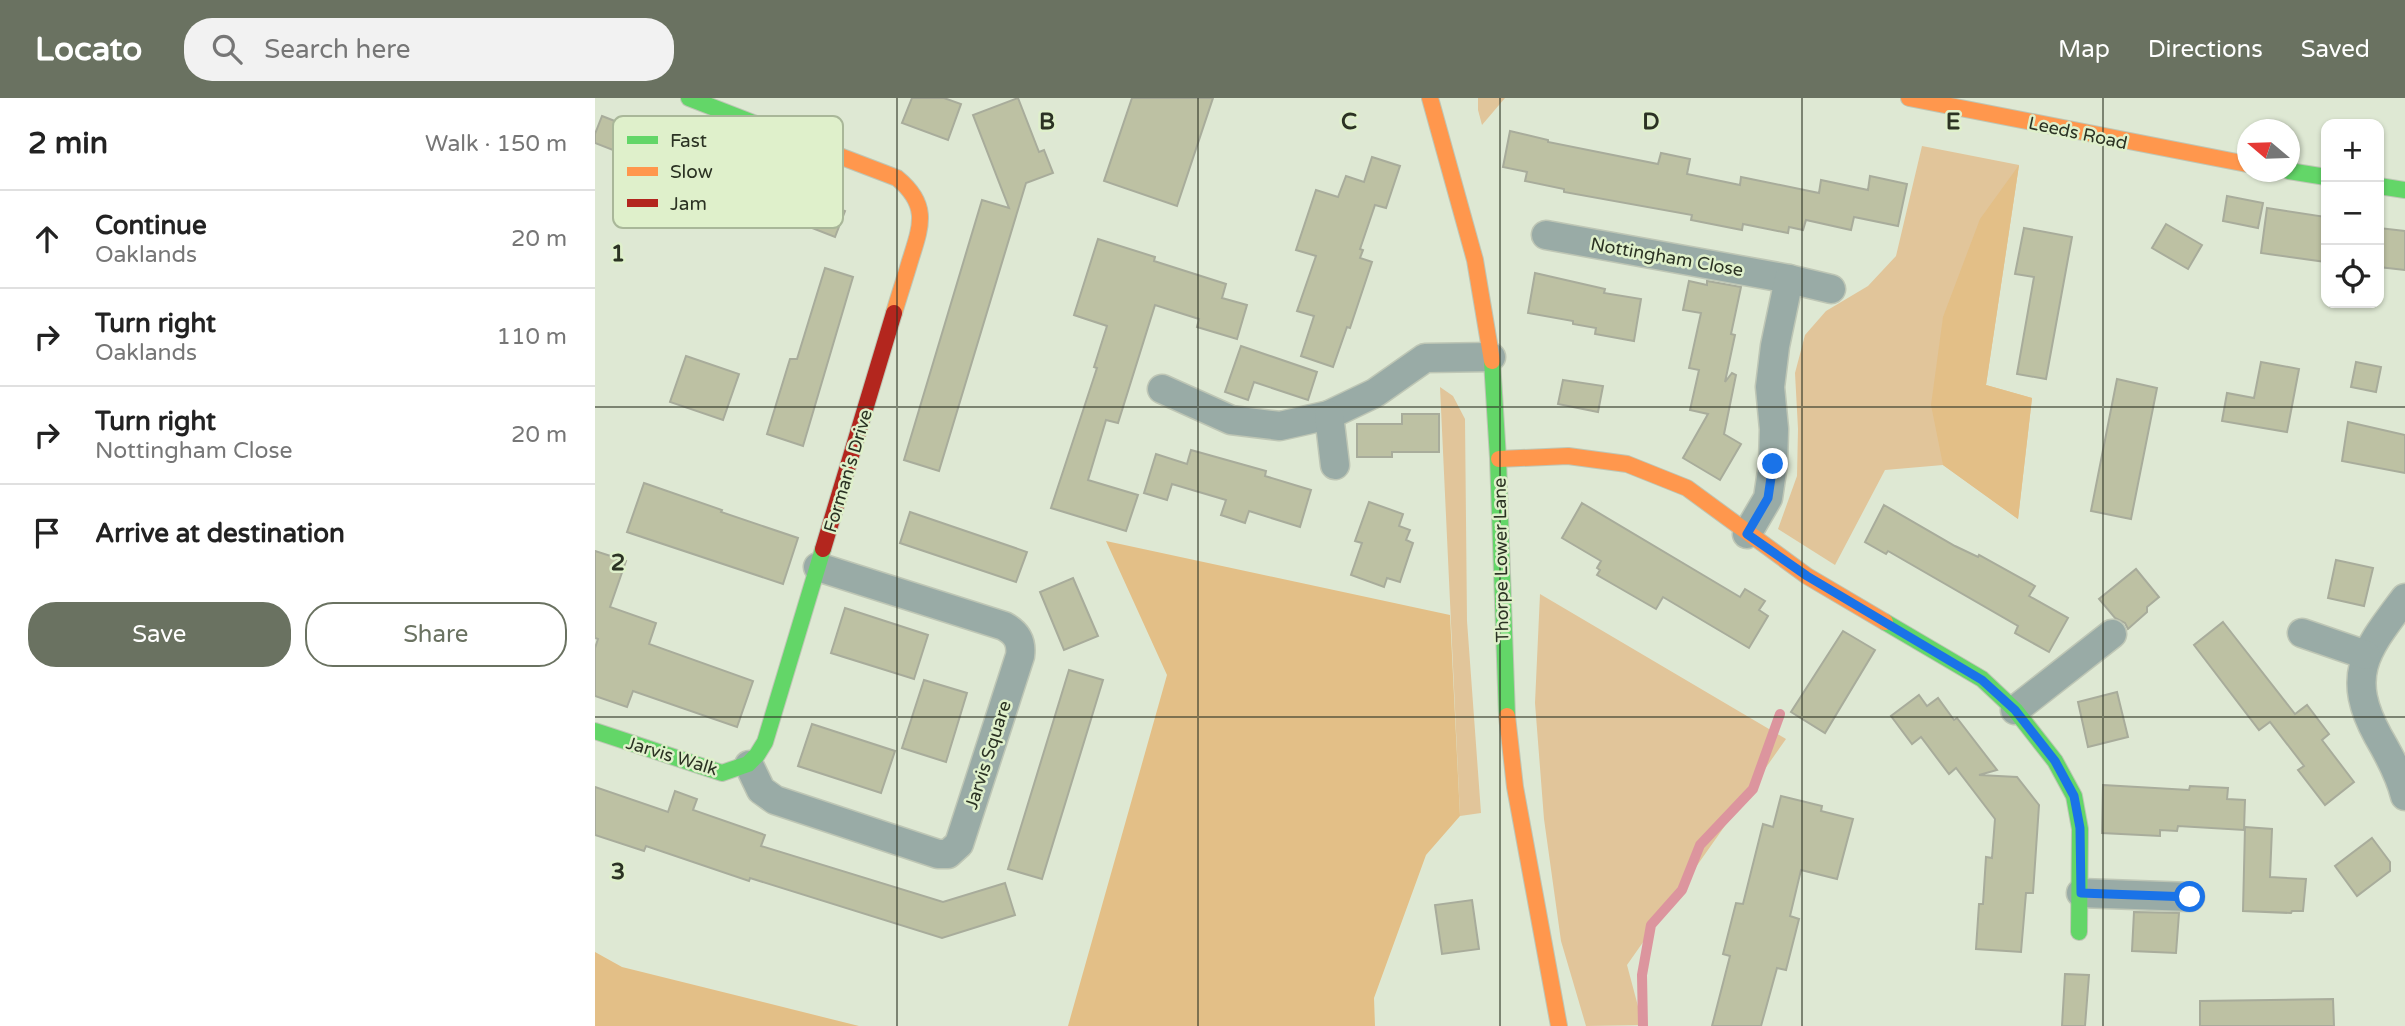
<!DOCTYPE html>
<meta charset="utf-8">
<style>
:root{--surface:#fff;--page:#f2f2f2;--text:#222;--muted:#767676;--line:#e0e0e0;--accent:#6a7261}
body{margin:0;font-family:"Varela Round",sans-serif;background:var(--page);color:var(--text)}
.controls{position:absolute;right:21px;top:21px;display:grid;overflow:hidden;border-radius:14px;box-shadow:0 2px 5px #0004}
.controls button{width:63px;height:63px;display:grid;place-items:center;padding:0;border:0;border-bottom:2px solid var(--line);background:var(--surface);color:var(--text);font:35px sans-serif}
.compass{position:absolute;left:1642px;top:21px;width:63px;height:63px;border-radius:50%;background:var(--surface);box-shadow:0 2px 5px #0004;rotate:289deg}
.stop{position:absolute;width:21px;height:21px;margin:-16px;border:5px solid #1a73e8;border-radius:50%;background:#fff}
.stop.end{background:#1a73e8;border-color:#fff;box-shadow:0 2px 7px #0008}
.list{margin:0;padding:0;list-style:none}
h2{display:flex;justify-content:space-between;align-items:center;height:91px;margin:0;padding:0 28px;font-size:30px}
h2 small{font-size:23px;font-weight:400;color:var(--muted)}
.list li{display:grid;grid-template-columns:46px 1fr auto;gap:21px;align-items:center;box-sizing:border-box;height:98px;padding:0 28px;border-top:2px solid var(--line)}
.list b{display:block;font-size:26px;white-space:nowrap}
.list p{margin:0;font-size:23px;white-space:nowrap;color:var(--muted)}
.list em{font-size:23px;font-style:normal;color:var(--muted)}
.actions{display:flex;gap:14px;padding:21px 28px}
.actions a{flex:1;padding:16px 0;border:2px solid var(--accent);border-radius:28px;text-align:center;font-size:24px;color:var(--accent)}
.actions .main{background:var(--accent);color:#fff}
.icon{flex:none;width:38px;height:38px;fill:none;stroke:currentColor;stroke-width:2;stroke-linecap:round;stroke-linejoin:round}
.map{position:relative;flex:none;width:1810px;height:928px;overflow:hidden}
header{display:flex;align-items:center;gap:42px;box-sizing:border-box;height:98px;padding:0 35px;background:var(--accent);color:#fff}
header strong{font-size:33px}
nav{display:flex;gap:38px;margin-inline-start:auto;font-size:24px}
.search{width:490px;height:63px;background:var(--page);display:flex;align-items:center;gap:18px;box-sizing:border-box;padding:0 24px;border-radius:28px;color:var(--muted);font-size:26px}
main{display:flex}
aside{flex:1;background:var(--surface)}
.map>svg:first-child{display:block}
.green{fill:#e1c59a}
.forest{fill:#e3bf87}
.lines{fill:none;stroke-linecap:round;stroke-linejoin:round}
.stream{stroke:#dc959e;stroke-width:10}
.building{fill:#bdc1a3;stroke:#a8ac9b;stroke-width:2}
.street-casing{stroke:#bec6b5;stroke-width:31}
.fast-casing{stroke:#bec6b5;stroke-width:18}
.slow-casing{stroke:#bec6b5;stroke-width:18}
.jam-casing{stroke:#bec6b5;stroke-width:18}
.street{stroke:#99aba6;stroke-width:28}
.fast{stroke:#63d668;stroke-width:16}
.slow{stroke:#ff974d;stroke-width:16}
.jam{stroke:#b3261e;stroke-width:16}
.route{stroke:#1a73e8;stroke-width:9}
.grid{fill:none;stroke:#2b3223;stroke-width:2;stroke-opacity:0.55}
.labels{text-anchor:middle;stroke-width:5;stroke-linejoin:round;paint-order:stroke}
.street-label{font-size:18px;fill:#2b3223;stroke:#dff0cb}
.key{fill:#dff0cb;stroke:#a9b799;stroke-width:2}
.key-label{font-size:19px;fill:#2b3223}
.grid-label{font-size:23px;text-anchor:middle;font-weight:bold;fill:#2b3223;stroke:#dff0cb;stroke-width:5;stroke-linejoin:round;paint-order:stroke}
</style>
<header>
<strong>Locato</strong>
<div class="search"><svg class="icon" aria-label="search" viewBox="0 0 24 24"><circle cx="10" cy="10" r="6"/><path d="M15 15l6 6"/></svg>Search here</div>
<nav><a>Map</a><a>Directions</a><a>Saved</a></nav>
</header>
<main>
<aside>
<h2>2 min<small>Walk · 150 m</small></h2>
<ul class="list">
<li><svg class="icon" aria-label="ahead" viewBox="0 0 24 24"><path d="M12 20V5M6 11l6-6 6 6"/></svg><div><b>Continue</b><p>Oaklands</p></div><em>20 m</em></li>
<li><svg class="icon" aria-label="right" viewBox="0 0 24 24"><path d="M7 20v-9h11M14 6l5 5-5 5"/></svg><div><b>Turn right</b><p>Oaklands</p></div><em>110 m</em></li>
<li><svg class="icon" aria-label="right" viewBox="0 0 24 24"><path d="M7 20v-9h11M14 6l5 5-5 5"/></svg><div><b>Turn right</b><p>Nottingham Close</p></div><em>20 m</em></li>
<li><svg class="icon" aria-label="arrive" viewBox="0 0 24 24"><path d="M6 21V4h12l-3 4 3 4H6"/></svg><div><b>Arrive at destination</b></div></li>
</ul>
<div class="actions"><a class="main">Save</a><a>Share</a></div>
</aside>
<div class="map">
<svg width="1810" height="928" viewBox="0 0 1810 928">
<rect width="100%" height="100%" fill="#dee8d3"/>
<g class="green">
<path d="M 883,0 L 910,0 L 887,27 L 883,12 Z"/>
<path d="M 1327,48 L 1424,67 L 1391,287 L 1437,300 L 1423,421 L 1348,367 L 1290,372 L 1240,467 L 1183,431 L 1202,378 L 1203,331 L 1200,275 L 1210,237 L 1231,213 L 1273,188 L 1301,158 Z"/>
<path d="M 845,289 L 858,298 L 870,321 L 872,523 L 886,715 L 865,718 Z"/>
<path d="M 945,496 L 1191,641 L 1032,867 L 1048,927 L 991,928 L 966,843 L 949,721 L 940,605 Z"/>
</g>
<g class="forest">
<path d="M 1424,67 L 1391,287 L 1437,300 L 1423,421 L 1348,367 L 1336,307 L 1348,219 L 1385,121 Z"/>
<path d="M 511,443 L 855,517 L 865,718 L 831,757 L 779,900 L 780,928 L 473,928 L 572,577 Z"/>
<path d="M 0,854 L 27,869 L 264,928 L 0,928 Z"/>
</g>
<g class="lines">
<path class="stream" d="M 1048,928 L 1047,877 L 1056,827 L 1087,792 L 1105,747 L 1158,691 L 1185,616"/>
</g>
<g class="building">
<path d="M 317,0 L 349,0 L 366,6 L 353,42 L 307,25 Z"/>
<path d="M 423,0 L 444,54 L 449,52 L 458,75 L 431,85 L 344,373 L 309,362 L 387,102 L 414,110 L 378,17 Z"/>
<path d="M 537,0 L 618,0 L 582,108 L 509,83 Z"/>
<path d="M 7,18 L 250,113 L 240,139 L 0,45 L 0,36 Z"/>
<path d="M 915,33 L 953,42 L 953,44 L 1063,66 L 1066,55 L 1095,61 L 1092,76 L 1145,87 L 1146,79 L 1224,95 L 1226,82 L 1273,92 L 1275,78 L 1312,86 L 1303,128 L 1259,119 L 1256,132 L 1211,122 L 1208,132 L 1194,129 L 1193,135 L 1148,126 L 1147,132 L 1096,122 L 1097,117 L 969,94 L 969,91 L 930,83 L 932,74 L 908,69 Z"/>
<path d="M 777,59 L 805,68 L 791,110 L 780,107 L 765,151 L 768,152 L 765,160 L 777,164 L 755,230 L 752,229 L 738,269 L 706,258 L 719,218 L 702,213 L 721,158 L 701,152 L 721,92 L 743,99 L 751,78 L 769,84 Z"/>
<path d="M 1632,98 L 1668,105 L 1663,130 L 1628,123 Z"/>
<path d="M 1672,110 L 1731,119 L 1731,164 L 1666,155 Z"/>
<path d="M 1571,126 L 1607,147 L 1593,171 L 1557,150 Z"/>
<path d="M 1429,130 L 1477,139 L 1451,281 L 1422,276 L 1439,179 L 1420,176 Z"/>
<path d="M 1784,130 L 1810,133 L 1810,172 L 1784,169 Z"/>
<path d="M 503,141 L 560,159 L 559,163 L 631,186 L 627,200 L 652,207 L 642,241 L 602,229 L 604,221 L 560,207 L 523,325 L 511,322 L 493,382 L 543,397 L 531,433 L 456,410 L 502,270 L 499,269 L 512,228 L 479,217 Z"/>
<path d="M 230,170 L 258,179 L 208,348 L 172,336 L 195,261 L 202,261 Z"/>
<path d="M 940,175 L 1010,191 L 1009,195 L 1046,201 L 1039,243 L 1000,236 L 1001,230 L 978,226 L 978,223 L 933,215 Z"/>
<path d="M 1094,183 L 1112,187 L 1112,183 L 1146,189 L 1136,236 L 1140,237 L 1130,284 L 1137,275 L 1141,277 L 1129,336 L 1146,346 L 1125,382 L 1088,360 L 1113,316 L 1095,312 L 1104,272 L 1094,270 L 1106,215 L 1088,212 Z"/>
<path d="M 646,248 L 722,274 L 713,302 L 659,284 L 653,302 L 630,294 Z"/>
<path d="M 91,258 L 144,276 L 128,322 L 75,304 Z"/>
<path d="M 1666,264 L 1704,271 L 1692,334 L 1627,323 L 1632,295 L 1659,300 Z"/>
<path d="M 1761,264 L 1786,269 L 1781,294 L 1756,289 Z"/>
<path d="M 1522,281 L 1562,290 L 1536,421 L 1496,413 Z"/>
<path d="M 968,282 L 1008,288 L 1003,314 L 963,306 Z"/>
<path d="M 807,316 L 844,316 L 844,354 L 797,354 L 797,359 L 762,359 L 762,326 L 807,326 Z"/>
<path d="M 1753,324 L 1810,337 L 1810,375 L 1747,363 Z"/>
<path d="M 596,352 L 671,373 L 670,378 L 716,392 L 705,429 L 654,413 L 650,425 L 626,417 L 631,402 L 577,386 L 572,402 L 549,395 L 561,356 L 592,366 Z"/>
<path d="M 49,385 L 127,412 L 126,414 L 203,440 L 188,486 L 32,434 Z"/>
<path d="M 774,404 L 808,416 L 804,428 L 815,432 L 811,442 L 818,445 L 805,484 L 792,480 L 789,489 L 756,477 L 767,445 L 760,443 Z"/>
<path d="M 987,405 L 1145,499 L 1150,491 L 1170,503 L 1164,512 L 1173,518 L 1154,550 L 1068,499 L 1061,511 L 1002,477 L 1005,472 L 1002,470 L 1006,463 L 967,440 Z"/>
<path d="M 1289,407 L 1360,448 L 1383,459 L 1384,457 L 1440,488 L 1434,498 L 1473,520 L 1454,554 L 1420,535 L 1423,528 L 1293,453 L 1291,456 L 1270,444 Z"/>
<path d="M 315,414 L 432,454 L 421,484 L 305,445 Z"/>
<path d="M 0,453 L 31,463 L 15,509 L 61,525 L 54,546 L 158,583 L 142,629 L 38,593 L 32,609 L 0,598 L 0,550 L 3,541 L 0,540 Z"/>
<path d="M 1741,462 L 1778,470 L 1769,508 L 1733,500 Z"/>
<path d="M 1541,471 L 1564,499 L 1552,509 L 1552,514 L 1533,531 L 1530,525 L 1520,520 L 1504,501 Z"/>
<path d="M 478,480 L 503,538 L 469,552 L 445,494 Z"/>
<path d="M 250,510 L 333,537 L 319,581 L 236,555 Z"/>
<path d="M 1628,524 L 1700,616 L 1712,607 L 1734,636 L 1727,642 L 1759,684 L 1730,707 L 1703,672 L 1709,668 L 1675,624 L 1664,632 L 1599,547 Z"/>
<path d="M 1248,533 L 1280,552 L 1230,635 L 1196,614 Z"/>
<path d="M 474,572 L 508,582 L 447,781 L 413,771 Z"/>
<path d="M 329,582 L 372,595 L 351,664 L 307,650 Z"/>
<path d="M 1522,594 L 1533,639 L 1493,649 L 1483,604 Z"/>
<path d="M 1324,597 L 1332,608 L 1343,600 L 1359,622 L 1362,620 L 1402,672 L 1384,677 L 1422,679 L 1444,707 L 1438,795 L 1431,795 L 1426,854 L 1381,851 L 1384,806 L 1388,806 L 1391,759 L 1397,760 L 1400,721 L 1361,670 L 1354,676 L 1326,639 L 1317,646 L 1296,618 Z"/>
<path d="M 217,626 L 300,653 L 286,695 L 203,668 Z"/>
<path d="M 1508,687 L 1594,692 L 1595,688 L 1633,690 L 1632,701 L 1650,702 L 1649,732 L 1583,728 L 1582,733 L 1565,732 L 1565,738 L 1507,735 Z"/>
<path d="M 0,689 L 73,714 L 80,693 L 102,701 L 98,712 L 170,737 L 166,748 L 348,804 L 410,785 L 420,817 L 347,840 L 155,780 L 154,783 L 51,748 L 49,753 L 0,737 Z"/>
<path d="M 1186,698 L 1227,708 L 1226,713 L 1258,721 L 1242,781 L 1206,772 L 1195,818 L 1204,821 L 1191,872 L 1182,870 L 1166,928 L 1117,928 L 1135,858 L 1128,856 L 1141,805 L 1148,806 L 1168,726 L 1178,729 Z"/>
<path d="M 1650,729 L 1677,731 L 1675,779 L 1711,781 L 1708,813 L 1697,813 L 1696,815 L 1648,813 Z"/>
<path d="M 1777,740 L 1795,764 L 1795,773 L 1762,798 L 1740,768 Z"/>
<path d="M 877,802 L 884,851 L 847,856 L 840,807 Z"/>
<path d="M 1539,814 L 1584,815 L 1581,855 L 1537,853 Z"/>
<path d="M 1470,876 L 1494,877 L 1490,928 L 1467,928 Z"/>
<path d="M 1738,901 L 1739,928 L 1605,928 L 1605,903 Z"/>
</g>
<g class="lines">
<g class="street-casing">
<g id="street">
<path d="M 951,137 L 1194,181 L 1236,191"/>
<path d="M 567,291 L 636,322 L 685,328 L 734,317 L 780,295 L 830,260 L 896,259"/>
<path d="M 734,317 L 740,367"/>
<path d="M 1152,436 L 1173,400 L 1178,366 L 1179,331 L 1175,289 L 1180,248 L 1194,181"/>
<path d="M 1810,500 C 1772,551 1749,576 1783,638 C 1794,657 1805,677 1810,698"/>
<path d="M 1707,535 L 1771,557"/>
<path d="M 1420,612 L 1517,536"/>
<path d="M 154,667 L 166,692 L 180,702 L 343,756 L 353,756 L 364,746 L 425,558 C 427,544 422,535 409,528 L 223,469"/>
<path d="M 1486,795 L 1595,799"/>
</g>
</g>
<g class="fast-casing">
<g id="fast">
<path d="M 94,0 L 179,33"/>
<path d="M 1694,73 L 1731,79"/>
<path d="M 1784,88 L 1810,92"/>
<path d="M 897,263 L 903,360 L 912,618"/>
<path d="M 1290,524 L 1387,581 L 1420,612 L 1460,663 L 1479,698 L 1485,731 L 1484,834"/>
<path d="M 0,633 L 127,675 L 153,666 L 162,657 L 170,644 L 228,451"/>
</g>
</g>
<g class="slow-casing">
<g id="slow">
<path d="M 835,0 L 880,162 L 897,263"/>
<path d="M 1314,0 L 1652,66"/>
<path d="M 179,33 L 302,80 C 335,107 326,128 315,163 C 310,180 304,198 299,215"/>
<path d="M 904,361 L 973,358 L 1032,366 L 1092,390 L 1212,478 L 1290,524"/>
<path d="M 912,618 L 920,689 L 964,928"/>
</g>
</g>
<g class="jam-casing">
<path id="jam" d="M 228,451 L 299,215"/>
</g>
<use href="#street" class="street"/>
<use href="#fast" class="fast"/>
<use href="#slow" class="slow"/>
<use href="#jam" class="jam"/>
</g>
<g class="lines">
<path class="route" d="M 1178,366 L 1173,400 L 1152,436 L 1212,478 L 1387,582 L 1420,612 L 1460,663 L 1479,698 L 1485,730 L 1486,795 L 1595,799"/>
</g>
<path class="grid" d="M 302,0 L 302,928M 603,0 L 603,928M 905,0 L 905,928M 1207,0 L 1207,928M 1508,0 L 1508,928M 0,309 L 1810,309M 0,619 L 1810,619"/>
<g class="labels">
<g class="street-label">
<text transform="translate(1483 35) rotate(12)" y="6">Leeds Road</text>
<text transform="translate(1072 159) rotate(10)" y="6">Nottingham Close</text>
<text transform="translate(253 373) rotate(-73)" y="6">Forman's Drive</text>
<text transform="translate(906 462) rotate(-91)" y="6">Thorpe Lower Lane</text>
<text transform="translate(393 657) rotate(-72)" y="6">Jarvis Square</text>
<text transform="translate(77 658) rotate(17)" y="6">Jarvis Walk</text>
</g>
</g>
<rect x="18" y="18" width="230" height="112" rx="10" class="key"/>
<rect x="32" y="38" width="31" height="8" fill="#63d668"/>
<rect x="32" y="69" width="31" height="9" fill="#ff974d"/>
<rect x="32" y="101" width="31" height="8" fill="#b3261e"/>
<g class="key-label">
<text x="75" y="49">Fast</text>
<text x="75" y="80">Slow</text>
<text x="75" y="112">Jam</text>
</g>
<g class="grid-label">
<text x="452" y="31">B</text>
<text x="754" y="31">C</text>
<text x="1056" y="31">D</text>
<text x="1358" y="31">E</text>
<text x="23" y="163">1</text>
<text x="23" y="472">2</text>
<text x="23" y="781">3</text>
</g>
</svg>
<div class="controls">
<button>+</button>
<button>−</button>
<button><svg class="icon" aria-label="locate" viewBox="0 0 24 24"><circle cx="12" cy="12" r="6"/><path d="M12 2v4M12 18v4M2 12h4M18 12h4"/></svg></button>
</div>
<svg class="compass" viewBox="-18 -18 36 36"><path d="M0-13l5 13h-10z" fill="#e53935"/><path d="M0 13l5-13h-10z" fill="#767676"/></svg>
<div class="stop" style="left:1595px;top:799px"></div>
<div class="stop end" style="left:1178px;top:366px"></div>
</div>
</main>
